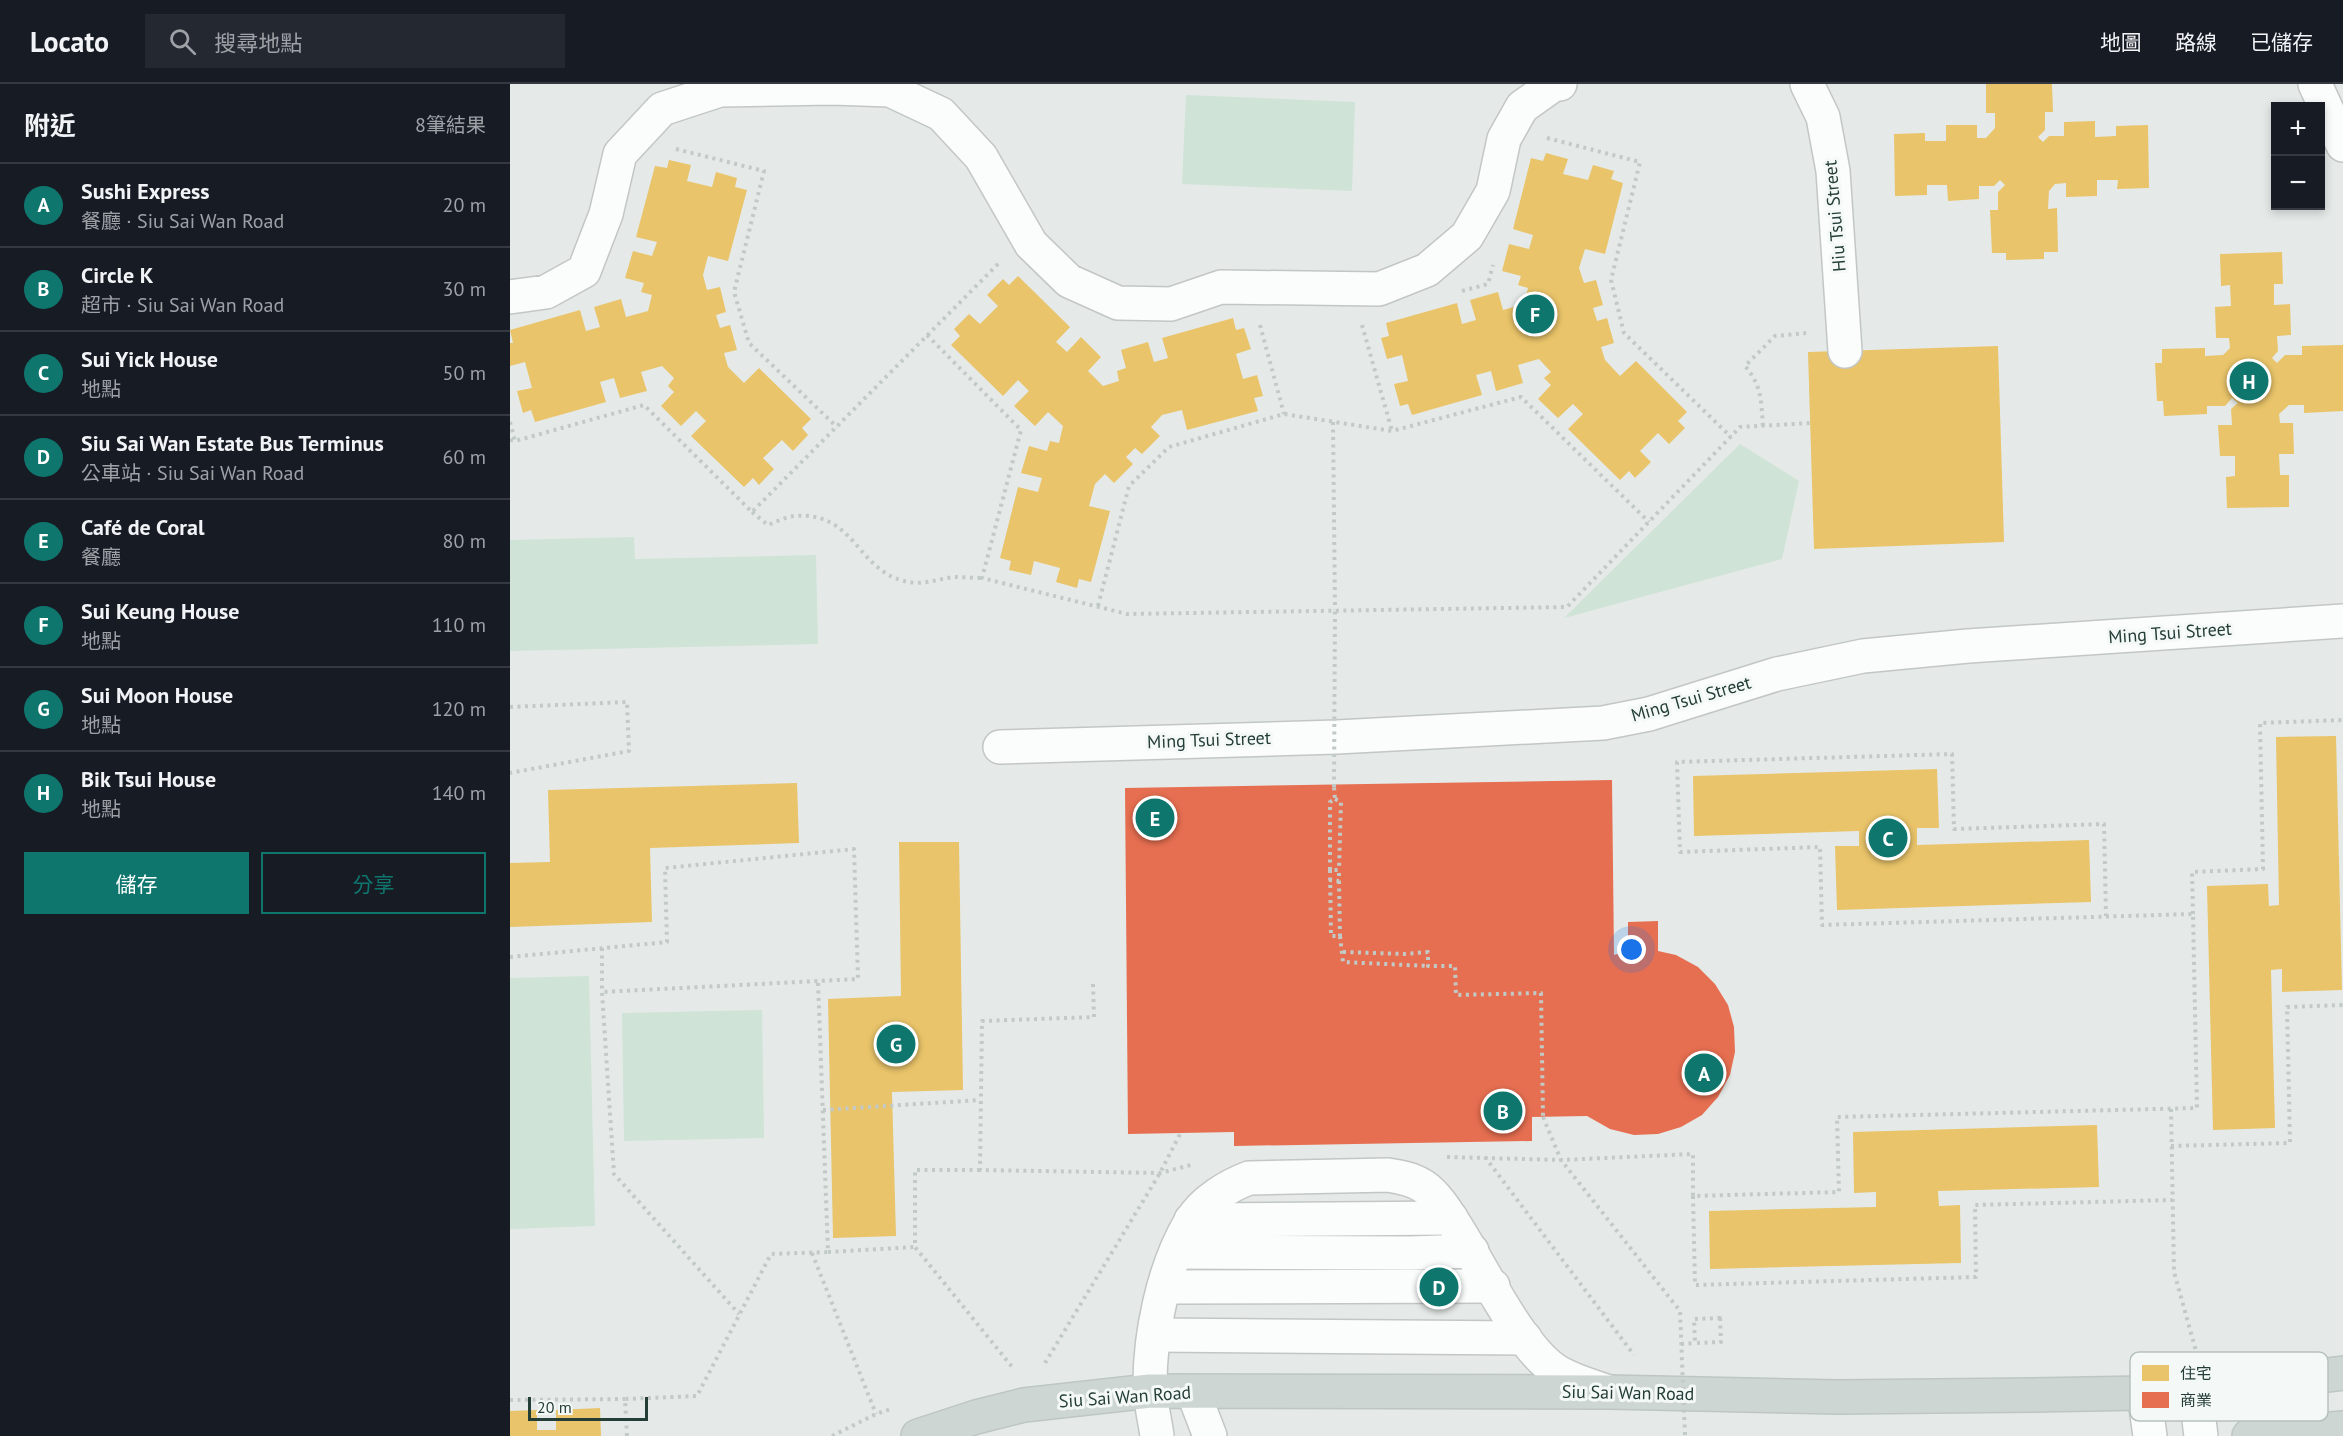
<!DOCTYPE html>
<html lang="zh-TW">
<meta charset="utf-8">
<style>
:root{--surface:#171b24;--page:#242831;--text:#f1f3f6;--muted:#9ea1a6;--line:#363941;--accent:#0f766e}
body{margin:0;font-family:"PT Sans","Noto Sans TC",sans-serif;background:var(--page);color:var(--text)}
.controls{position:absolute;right:18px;top:18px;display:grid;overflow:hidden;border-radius:0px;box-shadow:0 3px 9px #0003}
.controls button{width:54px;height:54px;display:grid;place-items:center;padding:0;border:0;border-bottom:2px solid var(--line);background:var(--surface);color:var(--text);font:30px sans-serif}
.scale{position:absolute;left:18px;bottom:15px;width:120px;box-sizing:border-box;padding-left:6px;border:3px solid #243d37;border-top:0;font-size:16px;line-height:21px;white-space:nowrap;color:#243d37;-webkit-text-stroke:4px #f4f9f7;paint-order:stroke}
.you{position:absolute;left:1122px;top:866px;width:21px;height:21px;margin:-15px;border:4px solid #fff;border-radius:50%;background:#1a73e8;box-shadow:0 0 0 9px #1a73e833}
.badge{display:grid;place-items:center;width:39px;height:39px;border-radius:50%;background:var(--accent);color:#fff;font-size:20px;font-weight:700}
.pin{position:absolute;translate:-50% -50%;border:3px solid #fff;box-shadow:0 2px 6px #0006}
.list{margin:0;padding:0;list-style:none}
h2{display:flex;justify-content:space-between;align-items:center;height:78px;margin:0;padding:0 24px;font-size:26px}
h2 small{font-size:20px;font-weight:400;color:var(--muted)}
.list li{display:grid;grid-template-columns:39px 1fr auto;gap:18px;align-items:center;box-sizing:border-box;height:84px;padding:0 24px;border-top:2px solid var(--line)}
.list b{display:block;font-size:22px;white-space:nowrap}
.list p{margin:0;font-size:20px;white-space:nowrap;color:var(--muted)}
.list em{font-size:20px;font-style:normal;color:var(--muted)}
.actions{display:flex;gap:12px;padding:18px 24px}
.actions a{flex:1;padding:14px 0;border:2px solid var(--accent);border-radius:0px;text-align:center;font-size:21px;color:var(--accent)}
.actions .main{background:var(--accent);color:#fff}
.icon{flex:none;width:33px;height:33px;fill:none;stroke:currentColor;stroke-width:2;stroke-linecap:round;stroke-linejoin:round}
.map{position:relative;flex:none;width:1833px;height:1352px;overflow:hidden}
header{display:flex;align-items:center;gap:36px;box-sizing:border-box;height:84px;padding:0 30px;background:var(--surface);border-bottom:2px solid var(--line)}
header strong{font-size:28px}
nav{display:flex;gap:33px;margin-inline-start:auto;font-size:21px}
.search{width:420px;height:54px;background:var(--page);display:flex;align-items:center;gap:15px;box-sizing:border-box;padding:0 21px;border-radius:0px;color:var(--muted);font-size:22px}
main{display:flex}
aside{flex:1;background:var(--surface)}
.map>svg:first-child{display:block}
.green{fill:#cfe3d6}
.homes{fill:#e9c46a}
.shops{fill:#e76f51}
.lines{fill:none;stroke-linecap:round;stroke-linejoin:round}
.minor-casing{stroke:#c2c7c5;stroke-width:36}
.major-casing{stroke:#bdc6c4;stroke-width:36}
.path{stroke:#c2cac7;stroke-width:4;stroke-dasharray:3 4.5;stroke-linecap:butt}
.minor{stroke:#fbfcfc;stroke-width:33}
.major{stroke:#ced6d4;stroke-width:33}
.path-bridge{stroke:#c2cac7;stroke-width:4;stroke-dasharray:3 4.5;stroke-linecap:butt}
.labels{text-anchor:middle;stroke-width:6;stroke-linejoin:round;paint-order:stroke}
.street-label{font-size:18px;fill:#243d37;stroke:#f4f9f7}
.key{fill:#f4f9f7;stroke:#b6c1bd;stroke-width:1.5}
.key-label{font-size:16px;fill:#243d37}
</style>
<header>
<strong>Locato</strong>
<div class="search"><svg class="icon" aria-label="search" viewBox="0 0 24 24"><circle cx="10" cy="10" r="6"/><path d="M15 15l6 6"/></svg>搜尋地點</div>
<nav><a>地圖</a><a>路線</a><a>已儲存</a></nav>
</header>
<main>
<aside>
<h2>附近<small>8筆結果</small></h2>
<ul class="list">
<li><span class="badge">A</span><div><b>Sushi Express</b><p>餐廳 · Siu Sai Wan Road</p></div><em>20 m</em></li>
<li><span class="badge">B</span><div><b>Circle K</b><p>超市 · Siu Sai Wan Road</p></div><em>30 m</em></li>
<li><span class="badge">C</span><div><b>Sui Yick House</b><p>地點</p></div><em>50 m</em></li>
<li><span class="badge">D</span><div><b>Siu Sai Wan Estate Bus Terminus</b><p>公車站 · Siu Sai Wan Road</p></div><em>60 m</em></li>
<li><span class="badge">E</span><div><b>Café de Coral</b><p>餐廳</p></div><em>80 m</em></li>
<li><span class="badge">F</span><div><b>Sui Keung House</b><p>地點</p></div><em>110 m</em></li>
<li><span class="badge">G</span><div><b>Sui Moon House</b><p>地點</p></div><em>120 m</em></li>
<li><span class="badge">H</span><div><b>Bik Tsui House</b><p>地點</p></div><em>140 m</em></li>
</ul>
<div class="actions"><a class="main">儲存</a><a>分享</a></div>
</aside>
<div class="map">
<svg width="1833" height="1352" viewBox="0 0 1833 1352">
<rect width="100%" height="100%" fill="#e5eae8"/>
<g class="green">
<path d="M 676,11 L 845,18 L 842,107 L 672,100 Z"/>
<path d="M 1230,360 L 1289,397 L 1272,475 L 1054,534 Z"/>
<path d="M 124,453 L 125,475 L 306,471 L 308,560 L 0,567 L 0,456 Z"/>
<path d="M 79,892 L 85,1142 L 0,1145 L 0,894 Z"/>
<path d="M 252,926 L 254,1054 L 114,1057 L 112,929 Z"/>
</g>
<g class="homes">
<path d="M 1476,0 L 1542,0 L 1543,28 L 1535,28 L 1535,46 L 1528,53 L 1533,58 L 1539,52 L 1554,52 L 1554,38 L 1585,37 L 1585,53 L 1606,52 L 1606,42 L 1638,41 L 1639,104 L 1607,105 L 1608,96 L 1587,96 L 1587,112 L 1556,113 L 1556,99 L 1545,100 L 1539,107 L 1538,125 L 1547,124 L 1548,168 L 1534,168 L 1534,175 L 1496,176 L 1496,169 L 1482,169 L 1480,126 L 1488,126 L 1488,108 L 1495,101 L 1490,96 L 1484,102 L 1469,102 L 1469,115 L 1438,117 L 1437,101 L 1417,101 L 1417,111 L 1385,112 L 1384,50 L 1415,49 L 1415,57 L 1436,57 L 1436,41 L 1467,41 L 1467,54 L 1476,54 L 1485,44 L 1485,29 L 1476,29 Z"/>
<path d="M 1036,69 L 1058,75 L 1053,90 L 1078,96 L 1083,81 L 1104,87 L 1101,95 L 1113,99 L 1095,170 L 1075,165 L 1069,184 L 1074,199 L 1086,196 L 1093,221 L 1083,224 L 1087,237 L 1097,234 L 1104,259 L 1091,263 L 1095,276 L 1110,292 L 1126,277 L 1177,328 L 1168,337 L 1175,344 L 1159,360 L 1148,349 L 1130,367 L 1141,378 L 1125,394 L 1119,387 L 1110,396 L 1058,345 L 1073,330 L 1063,320 L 1048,334 L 1028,315 L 1041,301 L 1034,294 L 1041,288 L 1029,275 L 1008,281 L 1013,299 L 986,307 L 981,287 L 966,291 L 972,311 L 902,331 L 898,320 L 890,322 L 884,300 L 898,297 L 892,271 L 877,275 L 871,254 L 879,252 L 876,239 L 947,219 L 952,240 L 966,236 L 960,216 L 988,208 L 993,226 L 1014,220 L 1018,204 L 1008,201 L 1011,192 L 992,187 L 999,160 L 1019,165 L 1023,151 L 1003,145 L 1021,74 L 1033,77 Z"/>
<path d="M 159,76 L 181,81 L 177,97 L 202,103 L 206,88 L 227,94 L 225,103 L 237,106 L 218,177 L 198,172 L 193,191 L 197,206 L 210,203 L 216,228 L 206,231 L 210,244 L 220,241 L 227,266 L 214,269 L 218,283 L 234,299 L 249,284 L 301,335 L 292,344 L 298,351 L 283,367 L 272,356 L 253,374 L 264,385 L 249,401 L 243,394 L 234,403 L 181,352 L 196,337 L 186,327 L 171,342 L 151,322 L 164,308 L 158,302 L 164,294 L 152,282 L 131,288 L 137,307 L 110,314 L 104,294 L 90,298 L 96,318 L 25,338 L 21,326 L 13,329 L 7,307 L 22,304 L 15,278 L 0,282 L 0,259 L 3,259 L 0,246 L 70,226 L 76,247 L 90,243 L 84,223 L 111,215 L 116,233 L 138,227 L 142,211 L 131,208 L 134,199 L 115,194 L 123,167 L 142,172 L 147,158 L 126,153 L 145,82 L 157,84 Z"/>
<path d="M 1772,168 L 1773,200 L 1764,200 L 1764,221 L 1780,220 L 1781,251 L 1767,252 L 1768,267 L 1762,274 L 1767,279 L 1775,271 L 1792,271 L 1792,262 L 1833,261 L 1833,327 L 1794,329 L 1794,321 L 1779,321 L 1769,330 L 1770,339 L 1783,339 L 1784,370 L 1769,370 L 1770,391 L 1779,391 L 1779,423 L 1717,424 L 1716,393 L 1725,392 L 1725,372 L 1710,372 L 1708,341 L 1722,341 L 1721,325 L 1728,319 L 1722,314 L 1715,322 L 1697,322 L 1697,330 L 1654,332 L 1653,317 L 1647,317 L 1645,279 L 1652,279 L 1652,265 L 1695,264 L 1695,272 L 1713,271 L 1720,264 L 1719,254 L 1706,254 L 1705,223 L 1721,222 L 1720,201 L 1711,202 L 1710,170 Z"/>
<path d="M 508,192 L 560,243 L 546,258 L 557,268 L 571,253 L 591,273 L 578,287 L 593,302 L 609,297 L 607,287 L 616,284 L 611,266 L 638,258 L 644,278 L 658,274 L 652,254 L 723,234 L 726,246 L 734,244 L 741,265 L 726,270 L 733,295 L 747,291 L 753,312 L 744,314 L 748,327 L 677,346 L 672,326 L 652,331 L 641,343 L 650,352 L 632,370 L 625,364 L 616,373 L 623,380 L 604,399 L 595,390 L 585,400 L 579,422 L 600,427 L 581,498 L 569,495 L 567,504 L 546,498 L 550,484 L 524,477 L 521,491 L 499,486 L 501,477 L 490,474 L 508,403 L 528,408 L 532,394 L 511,389 L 519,362 L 537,367 L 540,357 L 549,359 L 553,342 L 538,328 L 525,342 L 504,322 L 519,307 L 508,296 L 493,312 L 441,261 L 450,252 L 444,245 L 459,230 L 470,240 L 488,222 L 477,211 L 493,195 L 499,201 Z"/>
<path d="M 1488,262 L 1494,458 L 1304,465 L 1298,268 Z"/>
<path d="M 1826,652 L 1832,906 L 1772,908 L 1772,885 L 1761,886 L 1765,1044 L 1703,1046 L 1697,802 L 1758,800 L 1759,822 L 1769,821 L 1766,653 Z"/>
<path d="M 1427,685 L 1429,744 L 1407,744 L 1407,761 L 1579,756 L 1581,818 L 1327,826 L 1325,762 L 1349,762 L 1349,747 L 1184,752 L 1183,692 Z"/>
<path d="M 287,699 L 289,759 L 140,764 L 142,838 L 0,843 L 0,779 L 40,778 L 38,706 Z"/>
<path d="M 389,758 L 449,758 L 453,1006 L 382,1008 L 386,1152 L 323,1154 L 318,915 L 391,912 Z"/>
<path d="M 1587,1041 L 1589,1103 L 1428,1107 L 1429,1122 L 1450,1121 L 1451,1179 L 1200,1185 L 1199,1127 L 1366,1123 L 1366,1108 L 1344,1109 L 1343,1048 Z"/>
<path d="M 90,1324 L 91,1352 L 0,1352 L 0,1327 L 27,1326 L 27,1346 L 46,1346 L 46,1326 Z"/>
</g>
<path class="shops" d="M 1102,696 L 1104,871 L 1118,867 L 1118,838 L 1148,837 L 1148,867 L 1166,871 L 1188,883 L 1205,900 L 1218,921 L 1224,943 L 1225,968 L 1220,991 L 1208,1013 L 1192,1031 L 1171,1043 L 1148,1050 L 1124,1051 L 1100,1045 L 1077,1032 L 1022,1033 L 1022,1057 L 724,1062 L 724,1048 L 618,1050 L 615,704 Z"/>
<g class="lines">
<g class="minor-casing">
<g id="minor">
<path d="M 1297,0 L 1313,33 L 1323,87 L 1335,267"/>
<path d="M 1805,0 L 1833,61"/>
<path d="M 0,213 L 36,208 L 74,187 L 96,130 L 110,70 L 152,25 L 210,6 L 322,4 L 380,6 L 431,30 L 471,73 L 521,160 L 559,197 L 608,219 L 661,220 L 711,203 L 869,205 L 917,186 L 957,152 L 983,107 L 994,55 L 1012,23 L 1043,1 L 1050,0"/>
<path d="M 490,663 L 827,653 L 1093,639 L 1139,630 L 1267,590 L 1353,572 L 1458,562 L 1833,537"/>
<path d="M 681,1136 L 941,1134"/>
<path d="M 666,1168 L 900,1169 L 962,1167"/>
<path d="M 654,1203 L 983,1202"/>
<path d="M 644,1251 L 1015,1254"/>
<path d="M 1685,1304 L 1691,1352"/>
<path d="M 683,1308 L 700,1352"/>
<path d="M 1634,1309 L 1640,1352"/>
<path d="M 647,1352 C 645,1337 641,1321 640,1306 C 639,1253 653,1183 681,1137 C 693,1117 718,1102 739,1094 L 878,1091 C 891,1093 902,1095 913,1102 C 927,1111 938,1130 947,1144 C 971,1182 1010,1263 1045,1286 C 1060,1296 1079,1301 1096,1307"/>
</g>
</g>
<g class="major-casing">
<g id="major">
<path d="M 408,1352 L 466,1333 L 514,1321 L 640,1307 L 1099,1308 L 1328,1313 L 1523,1311 L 1634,1309 L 1761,1298 L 1833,1289"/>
<path d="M 1739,1352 L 1833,1344"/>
</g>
</g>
<g class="path">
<path d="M 1037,54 L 1130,78 L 1101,196 L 1114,249 L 1221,353"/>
<path d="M 166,65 L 254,87 L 224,208 L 239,259 L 327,343"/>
<path d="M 952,207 L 978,200 L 983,181"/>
<path d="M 750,241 L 774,330"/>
<path d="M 852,241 L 882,347"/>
<path d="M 417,251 L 511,346 L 472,494 L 617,530 L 1057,523 L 1230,343 L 1300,339"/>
<path d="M 0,338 L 5,357"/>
<path d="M 823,338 L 825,526"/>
<path d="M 1253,342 C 1251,317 1252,302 1235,282 L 1265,252 L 1296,249"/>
<path d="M 0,356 L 5,357 L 134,321 L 242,428 L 490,178"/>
<path d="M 242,428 L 258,441 C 266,438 275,433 284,432 C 345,427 346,485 394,497 C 412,502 427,495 444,493 C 453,493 463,494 472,494"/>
<path d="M 588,522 L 619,402 L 659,363 L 774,330 L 882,347 L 1011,313 L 1139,438"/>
<path d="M 0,623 L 117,618 L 119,667 L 0,689"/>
<path d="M 825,715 L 831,718 L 829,786"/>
<path d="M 820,786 L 820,718 L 825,715 L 824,703"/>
<path d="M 819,796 L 829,797 L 829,786 L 820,786 L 821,852 L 830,852 L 833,878 L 918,882"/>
<path d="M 829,797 L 830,852"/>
<path d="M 1683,830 L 1682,788 L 1753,785 L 1750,639 L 1833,636"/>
<path d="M 92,864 L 92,908 L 104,1090 L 229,1230"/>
<path d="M 833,868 L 894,870 L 918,868 L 918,882 L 945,882 L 946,911 L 1031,909 L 1033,1033"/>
<path d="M 0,873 L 157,858 L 155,784 L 344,765 L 348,895 L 92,908"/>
<path d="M 583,900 L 584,933 L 472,937 L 470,1086 L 650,1089 L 681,1081"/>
<path d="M 1661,1025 L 1664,1188 L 1686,1267"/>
<path d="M 313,1026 L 470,1016"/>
<path d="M 1661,1062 L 1780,1059 L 1777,923 L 1833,921"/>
<path d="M 937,1073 L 1051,1076 L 1183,1070 L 1183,1112 L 1329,1108 L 1327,1033 L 1687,1024 L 1683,830 L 1312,841 L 1310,763 L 1170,768 L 1167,678 L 1442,670 L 1444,745 L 1594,740 L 1596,832"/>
<path d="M 975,1073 L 1124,1271"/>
<path d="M 470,1086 L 405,1086 L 405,1163 L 503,1284"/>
<path d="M 1183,1112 L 1185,1201 L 1466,1193 L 1465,1121 L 1662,1116"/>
<path d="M 318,1168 L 405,1163"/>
<path d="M 302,1169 L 366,1330"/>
<path d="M 1210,1234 L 1211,1258 L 1185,1259 L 1184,1235 Z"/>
<path d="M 1171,1260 L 1185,1259"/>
<path d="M 535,1279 L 650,1089 L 670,1050"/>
<path d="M 0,1316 L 115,1315"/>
<path d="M 117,1352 L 115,1315 L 187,1312 L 261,1170 L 318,1168 L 308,898"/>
<path d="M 322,1352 L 366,1330 L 381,1325"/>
</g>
<use href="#minor" class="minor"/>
<use href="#major" class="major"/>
<g class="path-bridge">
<path d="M 824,703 L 825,526"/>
<path d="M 1033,1033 L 1051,1076 L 1170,1227 L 1175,1352"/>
</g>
</g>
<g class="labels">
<g class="street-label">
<text transform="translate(1325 132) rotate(-95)" y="6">Hiu Tsui Street</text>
<text transform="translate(1660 549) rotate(-4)" y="6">Ming Tsui Street</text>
<text transform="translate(1181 615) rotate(-16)" y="6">Ming Tsui Street</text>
<text transform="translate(699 656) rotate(-2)" y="6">Ming Tsui Street</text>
<text transform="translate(1118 1309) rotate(1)" y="6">Siu Sai Wan Road</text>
<text transform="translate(615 1313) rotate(-4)" y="6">Siu Sai Wan Road</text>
</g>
</g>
<rect x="1620" y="1268" width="198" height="69" rx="9" class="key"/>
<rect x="1632" y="1281" width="27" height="16" fill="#e9c46a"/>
<rect x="1632" y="1308" width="27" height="16" fill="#e76f51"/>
<g class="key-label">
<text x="1670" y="1295">住宅</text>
<text x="1670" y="1322">商業</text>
</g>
</svg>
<div class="controls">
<button>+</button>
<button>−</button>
</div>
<div class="scale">20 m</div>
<div class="you"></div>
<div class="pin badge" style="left:1194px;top:989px">A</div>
<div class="pin badge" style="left:993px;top:1027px">B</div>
<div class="pin badge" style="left:1378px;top:754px">C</div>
<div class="pin badge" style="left:929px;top:1203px">D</div>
<div class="pin badge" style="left:645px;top:734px">E</div>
<div class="pin badge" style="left:1025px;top:230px">F</div>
<div class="pin badge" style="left:386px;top:960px">G</div>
<div class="pin badge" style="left:1739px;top:297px">H</div>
</div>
</main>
